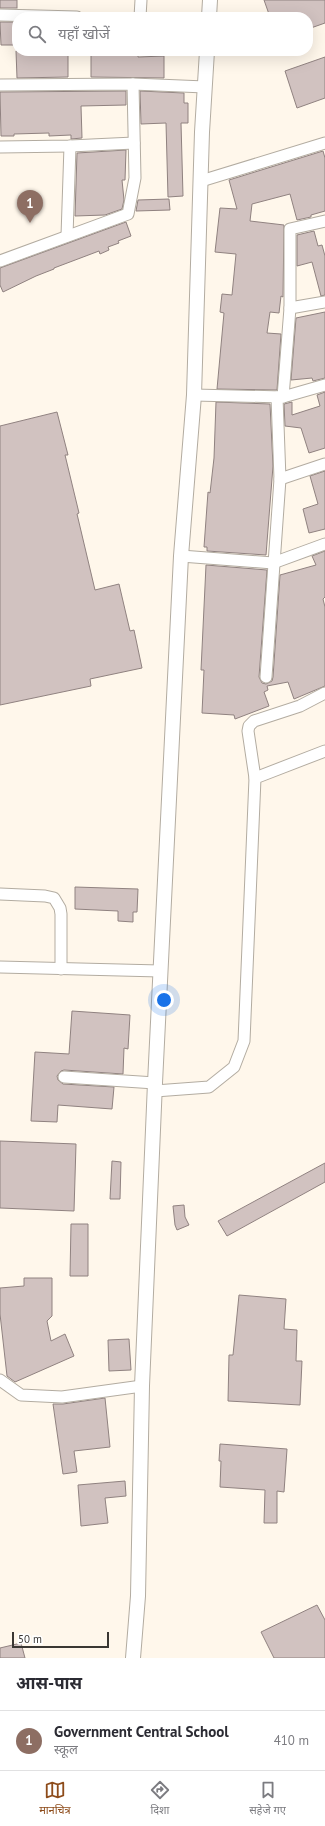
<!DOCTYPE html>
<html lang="hi">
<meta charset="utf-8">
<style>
:root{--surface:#fff;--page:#f2f2f3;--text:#2b2b33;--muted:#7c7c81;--line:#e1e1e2;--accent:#8d4b1a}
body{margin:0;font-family:"PT Sans","Noto Sans Devanagari",sans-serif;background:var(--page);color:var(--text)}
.scale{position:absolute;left:12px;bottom:10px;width:97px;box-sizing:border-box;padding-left:4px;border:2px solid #3a3733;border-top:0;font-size:11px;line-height:14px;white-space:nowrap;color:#3a3733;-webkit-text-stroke:3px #fff;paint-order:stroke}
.you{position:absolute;left:164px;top:1000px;width:14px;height:14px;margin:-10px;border:3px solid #fff;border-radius:50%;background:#1a73e8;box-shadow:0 0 0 6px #1a73e833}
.badge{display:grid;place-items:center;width:26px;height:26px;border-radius:50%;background:var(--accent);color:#fff;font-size:13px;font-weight:700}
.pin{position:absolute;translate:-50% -33px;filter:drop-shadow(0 1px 2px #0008)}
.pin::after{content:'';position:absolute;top:21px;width:14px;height:12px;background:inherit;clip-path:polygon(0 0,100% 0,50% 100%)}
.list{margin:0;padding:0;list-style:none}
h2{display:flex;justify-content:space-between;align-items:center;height:52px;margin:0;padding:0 16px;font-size:17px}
h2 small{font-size:13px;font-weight:400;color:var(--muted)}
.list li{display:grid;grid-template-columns:26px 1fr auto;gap:12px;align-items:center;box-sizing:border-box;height:60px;padding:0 16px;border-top:1px solid var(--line)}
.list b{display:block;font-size:15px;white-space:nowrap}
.list p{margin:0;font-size:13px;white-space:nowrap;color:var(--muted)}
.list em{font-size:13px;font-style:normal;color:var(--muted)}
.icon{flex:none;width:22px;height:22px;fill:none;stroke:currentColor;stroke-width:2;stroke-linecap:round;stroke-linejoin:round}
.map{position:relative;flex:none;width:325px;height:1658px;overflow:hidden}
.search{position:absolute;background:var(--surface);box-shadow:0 4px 16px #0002;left:12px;right:12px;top:12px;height:44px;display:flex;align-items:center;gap:10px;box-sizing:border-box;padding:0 14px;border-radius:16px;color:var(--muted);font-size:15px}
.sheet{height:112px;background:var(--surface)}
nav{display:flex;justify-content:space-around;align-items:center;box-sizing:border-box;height:56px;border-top:1px solid var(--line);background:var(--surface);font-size:11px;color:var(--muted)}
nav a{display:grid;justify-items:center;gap:2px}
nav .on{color:var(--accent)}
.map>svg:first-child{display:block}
.building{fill:#d1c2c0;stroke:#908280}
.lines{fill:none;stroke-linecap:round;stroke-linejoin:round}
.minor-casing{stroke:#b3aca1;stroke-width:13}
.tertiary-casing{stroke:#b3aca1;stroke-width:16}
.minor{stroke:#fff;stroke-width:11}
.tertiary{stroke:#fff;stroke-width:14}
</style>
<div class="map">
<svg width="325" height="1658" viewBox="0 0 325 1658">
<rect width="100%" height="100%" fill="#fff7eb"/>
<g class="building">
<rect x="0" y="0" width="17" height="8"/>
<path d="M 264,0 L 325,0 L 325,23 L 308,29 L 308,17 L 270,17 Z"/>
<path d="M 0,22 L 17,22 L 17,45 L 1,45 Z"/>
<path d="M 16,51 L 68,51 L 68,77 L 17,78 Z"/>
<path d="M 91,51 L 138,51 L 138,57 L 164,56 L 164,78 L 91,77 Z"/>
<path d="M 325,57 L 325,98 L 297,108 L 285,71 Z"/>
<path d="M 126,91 L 126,105 L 81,106 L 82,138 L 71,139 L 71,135 L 49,136 L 49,133 L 14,134 L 14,136 L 1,136 L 0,92 Z"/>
<path d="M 140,91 L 184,93 L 184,103 L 188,103 L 188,123 L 181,123 L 183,196 L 168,197 L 166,123 L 141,124 Z"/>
<path d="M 126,150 L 125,180 L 122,180 L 124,200 L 122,209 L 105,215 L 75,216 L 77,153 Z"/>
<path d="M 323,151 L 325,158 L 325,211 L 311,215 L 311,217 L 297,220 L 290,194 L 252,204 L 250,221 L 284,225 L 283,297 L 281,296 L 279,313 L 270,312 L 267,333 L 281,334 L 277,390 L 217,389 L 224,313 L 220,312 L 222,294 L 232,295 L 236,254 L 215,252 L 220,208 L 237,209 L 229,180 Z"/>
<path d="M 169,199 L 170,210 L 136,211 L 138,200 Z"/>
<path d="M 126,222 L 131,236 L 118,241 L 119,243 L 108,247 L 109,250 L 100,254 L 99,251 L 54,268 L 54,269 L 36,276 L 3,292 L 0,285 L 0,268 Z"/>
<path d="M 314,231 L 318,246 L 322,245 L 325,256 L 325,295 L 321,296 L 312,262 L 297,266 L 297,235 Z"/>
<path d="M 325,312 L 325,378 L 313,381 L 312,378 L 291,380 L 296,318 Z"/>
<path d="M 325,392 L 325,448 L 309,453 L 301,428 L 285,426 L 284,404 L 292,402 L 292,415 L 320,406 L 317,395 Z"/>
<path d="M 216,402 L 270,404 L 273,466 L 266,555 L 207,551 L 207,547 L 204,547 L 208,492 L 210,493 L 214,458 Z"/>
<path d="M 57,412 L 68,455 L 65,455 L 79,513 L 77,514 L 95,590 L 119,584 L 130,631 L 134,630 L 142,668 L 90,679 L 91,686 L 0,705 L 0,426 Z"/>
<path d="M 325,471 L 325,529 L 309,533 L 303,509 L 318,504 L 310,476 Z"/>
<path d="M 325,551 L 325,597 L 323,599 L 325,607 L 325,686 L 294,699 L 288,682 L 267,686 L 268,690 L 264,692 L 269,706 L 235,719 L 234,715 L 202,713 L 204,670 L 201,670 L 206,565 L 267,570 L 259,677 L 262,683 L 266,684 L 272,681 L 273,677 L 280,575 L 316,565 L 312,556 Z"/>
<path d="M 75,887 L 138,889 L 137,912 L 133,912 L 133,922 L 118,921 L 118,911 L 75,909 Z"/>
<path d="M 72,1011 L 130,1015 L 128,1049 L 124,1048 L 123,1074 L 64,1070 L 61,1071 L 57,1076 L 58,1080 L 63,1084 L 114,1087 L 112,1109 L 58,1105 L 57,1122 L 31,1121 L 35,1052 L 69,1054 Z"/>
<path d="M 0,1141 L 76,1144 L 74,1211 L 0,1208 Z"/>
<path d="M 112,1161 L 121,1162 L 120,1199 L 110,1199 Z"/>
<path d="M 325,1163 L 325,1182 L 227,1236 L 218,1221 Z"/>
<path d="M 184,1205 L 185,1217 L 189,1225 L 177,1230 L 175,1225 L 173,1206 Z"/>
<path d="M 71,1224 L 88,1224 L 88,1276 L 70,1276 Z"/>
<path d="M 24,1278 L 52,1278 L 52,1316 L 47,1321 L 51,1341 L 65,1334 L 74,1356 L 15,1382 L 7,1376 L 0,1314 L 0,1288 L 24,1286 Z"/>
<path d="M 239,1295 L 286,1299 L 284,1329 L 297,1330 L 296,1361 L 302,1361 L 300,1405 L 228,1401 L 229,1355 L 233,1355 Z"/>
<path d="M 129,1339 L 131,1370 L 109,1371 L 108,1340 Z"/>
<path d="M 105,1398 L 110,1447 L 74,1451 L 77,1472 L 63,1474 L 53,1404 L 63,1404 Z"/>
<path d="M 220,1444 L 287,1449 L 284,1492 L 277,1491 L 277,1523 L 264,1523 L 265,1490 L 220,1487 L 221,1461 L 219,1461 Z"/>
<path d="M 125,1481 L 126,1496 L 105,1498 L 108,1523 L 81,1526 L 78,1485 Z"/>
<path d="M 317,1605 L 325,1620 L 325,1658 L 274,1658 L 261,1632 Z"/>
<path d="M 21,1643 L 25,1658 L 0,1658 L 0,1648 Z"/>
</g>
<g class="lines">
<g class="minor-casing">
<g id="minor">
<path d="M 0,15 L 77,17"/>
<path d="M 140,17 L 141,0"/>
<path d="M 0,85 L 133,84 L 205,87"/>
<path d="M 0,147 L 70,146 L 134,143"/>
<path d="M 201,181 L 325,143"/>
<path d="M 67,236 L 70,146"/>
<path d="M 0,261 L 128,214 L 135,178 L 133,84"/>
<path d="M 290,308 L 325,302"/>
<path d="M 194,395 L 283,397 L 325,385"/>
<path d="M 283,397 L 290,308 L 290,229 L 325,221"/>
<path d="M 280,479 L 325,464"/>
<path d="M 181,556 L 273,563 L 325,544"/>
<path d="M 266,677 L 280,479 L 277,397"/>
<path d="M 255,778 L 248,731 L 249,726 L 254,721 L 300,706 L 325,693"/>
<path d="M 0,894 L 45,896 L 54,898 L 60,908 L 61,914 L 61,969"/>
<path d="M 0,967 L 160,971"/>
<path d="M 64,1077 L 155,1083"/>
<path d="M 155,1091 L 209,1087 L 234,1067 L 244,1041 L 255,778 L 325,751"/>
<path d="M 0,1380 L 21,1395 L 62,1397 L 142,1386"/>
</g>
</g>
<g class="tertiary-casing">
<g id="tertiary">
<path d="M 209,17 L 210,0"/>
<path d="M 133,1658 L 138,1596 L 142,1386 L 155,1083 L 181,556 L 194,395 L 202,132 L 207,51"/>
</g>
</g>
<use href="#minor" class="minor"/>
<use href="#tertiary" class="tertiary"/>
</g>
</svg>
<div class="scale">50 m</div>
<div class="you"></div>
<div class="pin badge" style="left:30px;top:223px;background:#8d6e63">1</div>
<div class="search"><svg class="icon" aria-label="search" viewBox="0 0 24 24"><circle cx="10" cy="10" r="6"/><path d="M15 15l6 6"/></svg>यहाँ खोजें</div>
</div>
<section class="sheet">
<h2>आस-पास<small></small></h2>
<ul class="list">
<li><span class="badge" style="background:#8d6e63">1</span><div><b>Government Central School</b><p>स्कूल</p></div><em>410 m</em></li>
</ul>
</section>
<nav>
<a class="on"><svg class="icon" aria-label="map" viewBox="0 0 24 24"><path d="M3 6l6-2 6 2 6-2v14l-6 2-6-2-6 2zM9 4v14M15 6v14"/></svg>मानचित्र</a>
<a><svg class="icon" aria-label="directions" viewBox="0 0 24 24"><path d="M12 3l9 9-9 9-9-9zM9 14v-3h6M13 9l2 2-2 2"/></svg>दिशा</a>
<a><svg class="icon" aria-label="saved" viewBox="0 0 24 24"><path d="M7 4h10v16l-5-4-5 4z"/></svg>सहेजे गए</a>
</nav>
